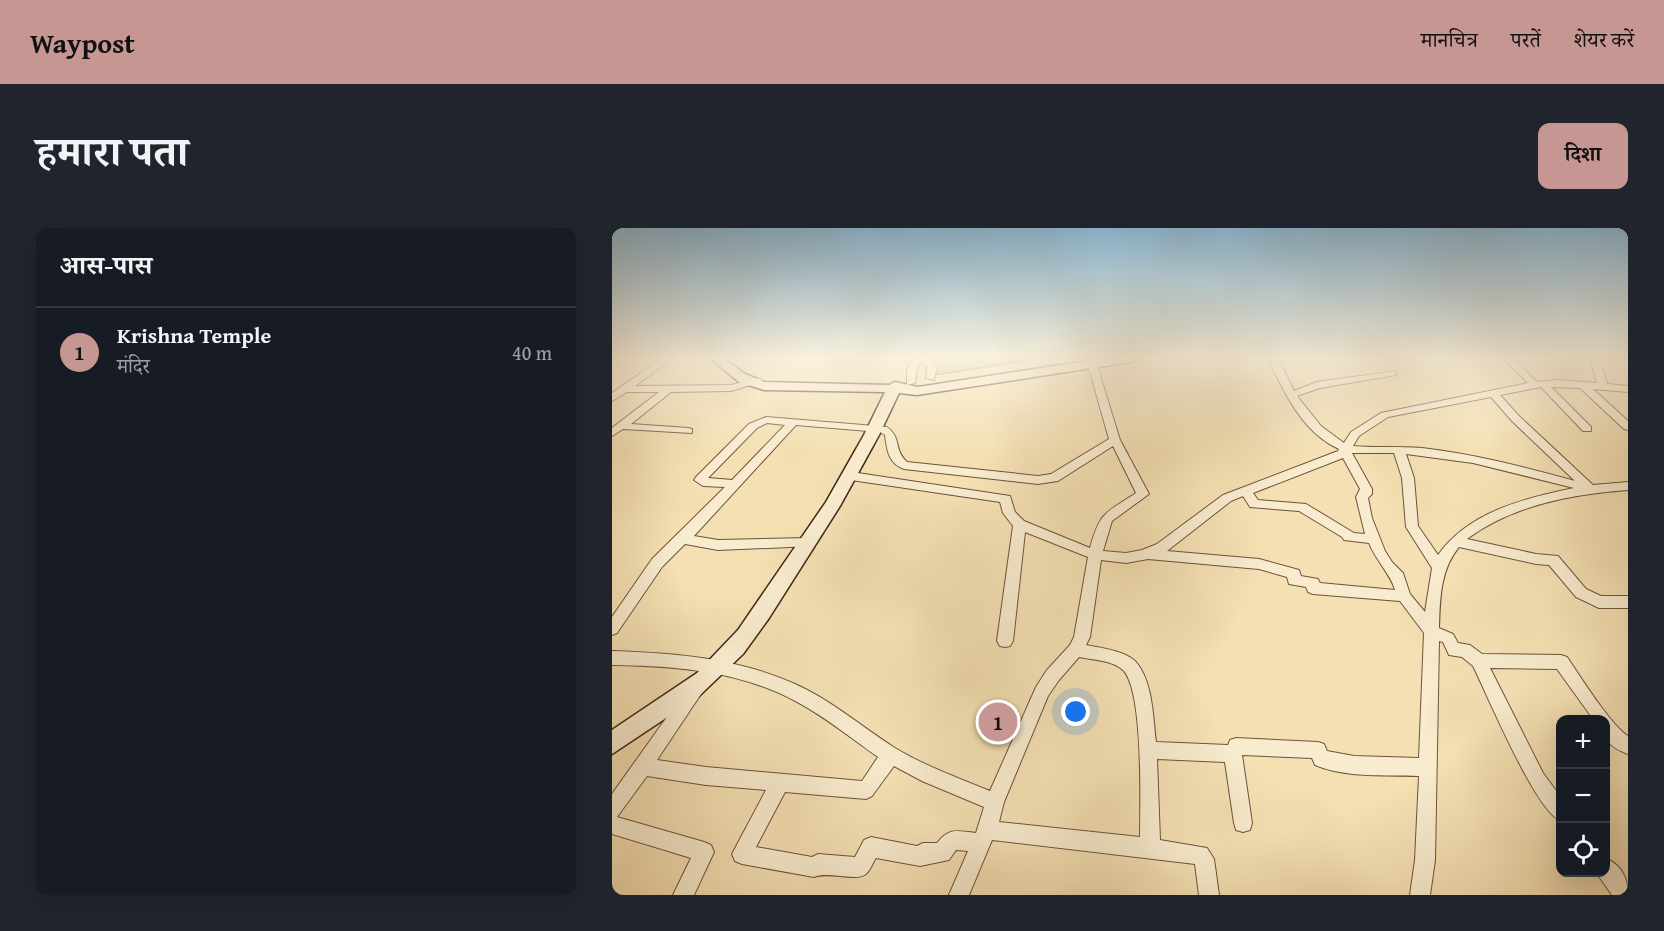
<!DOCTYPE html>
<html lang="hi">
<meta charset="utf-8">
<style>
:root{--surface:#171b24;--page:#20242c;--text:#f1f3f6;--muted:#9ea1a6;--line:#363941;--accent:#c59692}
body{margin:0;font-family:"Gentium Book Plus","Noto Serif Devanagari",serif;background:var(--page);color:var(--text)}
.controls{position:absolute;right:18px;bottom:18px;display:grid;overflow:hidden;border-radius:12px;box-shadow:0 6px 24px #0002}
.controls button{width:54px;height:54px;display:grid;place-items:center;padding:0;border:0;border-bottom:2px solid var(--line);background:var(--surface);color:var(--text);font:30px sans-serif}
.you{position:absolute;left:464px;top:484px;width:21px;height:21px;margin:-15px;border:4px solid #fff;border-radius:50%;background:#1a73e8;box-shadow:0 0 0 9px #1a73e833}
.badge{display:grid;place-items:center;width:39px;height:39px;border-radius:50%;background:var(--accent);color:#111;font-size:20px;font-weight:700}
.pin{position:absolute;translate:-50% -50%;border:3px solid #fff;box-shadow:0 2px 6px #0006}
.list{margin:0;padding:0;list-style:none}
h2{display:flex;justify-content:space-between;align-items:center;height:78px;margin:0;padding:0 24px;font-size:26px}
h2 small{font-size:20px;font-weight:400;color:var(--muted)}
.list li{display:grid;grid-template-columns:39px 1fr auto;gap:18px;align-items:center;box-sizing:border-box;height:90px;padding:0 24px;border-top:2px solid var(--line)}
.list b{display:block;font-size:22px;white-space:nowrap}
.list p{margin:0;font-size:20px;white-space:nowrap;color:var(--muted)}
.list em{font-size:20px;font-style:normal;color:var(--muted)}
.icon{flex:none;width:33px;height:33px;fill:none;stroke:currentColor;stroke-width:2;stroke-linecap:round;stroke-linejoin:round}
.map{position:relative;flex:none;width:1016px;height:667px;overflow:hidden;border-radius:12px}
header{display:flex;align-items:center;gap:36px;box-sizing:border-box;height:84px;padding:0 30px;background:var(--accent);color:#111}
header strong{font-size:28px}
nav{display:flex;gap:33px;margin-inline-start:auto;font-size:21px}
.intro{display:flex;align-items:center;justify-content:space-between;box-sizing:border-box;height:144px;padding:0 36px}
h1{margin:0;font-size:42px}
.button{padding:15px 27px;border-radius:12px;background:var(--accent);color:#111;font-size:21px;font-weight:700}
main{display:flex;gap:36px;padding:0 36px}
aside{flex:1;background:var(--surface);border-radius:12px;box-shadow:0 6px 24px #0002}
.map>svg:first-child{display:block}
.green{fill:#c2c088;stroke:#82724e;stroke-width:1.5}
.lines{fill:none;stroke-linecap:round;stroke-linejoin:round}
.street-casing{stroke:#6e523c;stroke-width:2}
.secondary-casing{stroke:#422315;stroke-width:3}
.street{fill:#f8ebce;fill-rule:evenodd}
.secondary{fill:#f8ebce;fill-rule:evenodd}
</style>
<header>
<strong>Waypost</strong>
<nav><a>मानचित्र</a><a>परतें</a><a>शेयर करें</a></nav>
</header>
<div class="intro"><h1>हमारा पता</h1><a class="button">दिशा</a></div>
<main>
<aside>
<h2>आस-पास<small></small></h2>
<ul class="list">
<li><span class="badge">1</span><div><b>Krishna Temple</b><p>मंदिर</p></div><em>40 m</em></li>
</ul>
</aside>
<div class="map">
<svg width="1016" height="667" viewBox="0 0 1016 667">
<rect width="100%" height="100%" fill="#f4e0b3"/>
<filter id="stains"><feTurbulence type="fractalNoise" baseFrequency=".00333" numOctaves="4"/><feColorMatrix values="0 0 0 0 .2 0 0 0 0 .09 0 0 0 0 .02 0 0 0 .5 -.17"/></filter>
<radialGradient id="worn" r=".72"><stop offset=".6" stop-color="#630" stop-opacity="0"/><stop offset="1" stop-color="#630" stop-opacity=".3"/></radialGradient>
<path class="green" d="M 325,130 L 432,130 L 323,147 L 321,137 Z"/>
<g class="lines">
<g class="street-casing">
<g id="street">
<path d="M 50,130 L 61,130 L 23,158 L 119,157 L 146,150 L 151,153 L 119,163 L 59,164 L 19,196 L 76,200 L 80,201 L 80,205 L 11,201 L 0,208 L 0,200 L 47,164 L 15,164 L 0,173 L 0,165 Z"/>
<path d="M 302,130 L 319,130 L 325,139 L 322,152 L 314,150 L 315,139 L 311,132 L 305,141 L 303,155 L 295,157 L 295,141 Z"/>
<path d="M 474,130 L 483,131 L 508,212 L 537,266 L 500,293 L 491,323 L 514,325 L 530,322 L 545,316 L 611,267 L 726,223 L 727,221 C 691,205 672,165 656,130 L 666,130 L 682,163 L 705,154 L 784,143 L 784,147 L 708,160 L 685,168 L 709,198 L 732,215 L 739,204 L 769,185 L 916,155 L 891,130 L 901,130 L 925,154 L 946,152 L 985,155 L 978,130 L 988,130 L 995,156 L 1016,158 L 1016,164 L 981,161 L 1016,193 L 1016,202 L 1012,201 L 968,160 L 939,159 L 979,199 L 979,203 L 971,203 L 929,159 L 888,167 L 907,188 L 981,257 L 1016,254 L 1016,262 C 961,266 901,277 855,311 L 924,326 L 946,328 L 974,361 L 989,368 L 1016,368 L 1016,380 L 987,380 L 964,369 L 937,337 L 924,336 L 847,319 C 828,342 828,371 827,400 L 841,406 L 846,415 L 858,417 L 870,426 L 949,427 L 955,429 C 968,448 999,498 1016,508 L 1016,526 C 995,518 993,513 993,491 L 981,491 L 945,441 L 878,440 L 931,545 L 948,568 L 948,592 C 924,584 875,466 861,438 L 850,429 L 837,427 L 831,414 L 827,413 L 823,632 L 818,667 L 798,667 L 803,632 L 807,548 C 773,547 734,550 703,537 L 700,530 L 630,527 L 640,595 L 638,602 L 631,604 L 624,602 L 622,595 L 613,534 L 545,531 L 548,612 L 595,620 L 602,631 L 607,667 L 587,667 L 583,636 L 380,612 L 357,667 L 337,667 L 356,623 L 344,622 L 337,632 L 308,638 L 264,630 C 261,634 258,643 254,646 C 244,654 216,643 202,649 L 130,636 L 123,633 L 120,626 L 154,562 L 94,557 L 35,548 L 5,589 L 92,614 L 99,617 L 102,624 L 82,667 L 61,667 L 79,630 L 0,606 L 0,566 L 77,458 L 83,456 L 89,458 L 91,463 L 45,532 L 94,539 L 250,553 L 266,529 C 240,511 215,490 187,475 C 130,443 64,438 0,437 L 0,423 C 63,425 125,430 183,456 C 219,472 250,499 283,520 C 313,538 346,550 378,563 L 424,459 L 435,442 L 458,417 L 462,409 L 476,329 L 413,304 L 401,413 L 398,418 L 393,419 L 388,418 L 385,413 L 401,298 L 391,285 L 388,274 L 239,252 L 233,248 L 239,244 L 398,268 L 403,284 L 412,293 L 478,320 C 488,283 494,285 524,265 L 501,218 L 446,253 L 426,256 L 292,241 C 276,235 275,222 273,207 L 268,204 L 184,197 L 82,308 L 106,312 L 196,310 L 201,312 L 203,315 L 201,318 L 106,322 L 73,316 L 50,339 L 5,405 L 0,407 L 0,389 L 40,331 L 113,259 L 91,258 L 82,252 L 84,249 L 137,196 L 154,189 L 275,199 C 290,210 281,221 295,234 L 426,248 L 439,246 L 497,211 ZM 879,169 L 900,193 L 963,253 C 912,239 862,226 810,220 C 787,218 764,220 741,218 L 747,208 L 776,189 ZM 155,195 L 173,197 L 120,252 L 96,250 L 145,200 ZM 740,225 L 782,225 L 790,250 L 794,299 L 820,340 L 813,384 L 798,366 L 791,345 L 780,334 L 773,323 L 760,290 L 756,270 L 760,266 L 760,261 ZM 794,226 L 861,235 L 962,260 C 913,270 856,284 826,327 L 806,298 L 802,250 ZM 731,230 L 748,261 L 744,269 L 753,306 L 742,305 L 694,276 L 646,272 L 641,265 ZM 631,268 L 638,279 L 687,283 L 730,309 L 732,312 L 757,315 C 764,333 778,345 783,362 L 708,355 L 706,351 L 689,348 L 687,342 L 647,331 L 555,323 L 619,273 ZM 536,331 L 647,341 L 675,349 L 677,356 L 694,359 L 696,364 L 701,366 L 788,373 L 812,405 L 807,530 L 742,528 L 715,523 L 712,516 L 706,514 L 624,510 L 618,512 L 616,517 L 544,514 C 541,490 541,452 523,433 C 511,422 488,420 474,417 L 478,409 L 489,332 L 514,335 ZM 467,429 C 481,432 500,432 511,442 C 532,463 528,577 528,609 L 387,594 L 392,574 L 436,468 L 447,452 ZM 282,538 L 310,553 L 372,579 L 364,605 C 345,603 338,599 325,615 L 311,615 L 305,618 L 259,609 L 252,612 L 243,629 L 206,626 L 200,629 L 144,619 L 173,564 L 254,571 L 260,568 Z"/>
<path d="M 993,630 C 1010,637 1016,651 1016,667 L 1000,667 L 986,647 L 985,644 L 993,644 Z"/>
</g>
</g>
<g class="secondary-casing">
<path id="secondary" d="M 98,130 L 112,130 L 131,145 L 152,154 L 277,157 L 283,154 L 306,159 L 494,130 L 525,130 L 519,134 L 305,167 L 287,165 L 267,207 L 228,278 L 157,390 L 131,426 L 87,468 L 0,526 L 0,502 L 85,445 L 126,402 L 214,274 L 252,207 L 273,164 L 152,162 L 127,154 Z"/>
</g>
<use href="#street" class="street"/>
<use href="#secondary" class="secondary"/>
</g>
<linearGradient id="sky" x2="0" y2="1"><stop stop-color="#8ab7d4"/><stop offset="0.58" stop-color="#faf1dd"/><stop offset="1" stop-color="#faf1dd" stop-opacity="0"/></linearGradient>
<rect width="1016" height="223" fill="url(#sky)"/>
<rect width="100%" height="100%" filter="url(#stains)"/>
<rect width="100%" height="100%" fill="url(#worn)"/>
</svg>
<div class="controls">
<button>+</button>
<button>−</button>
<button><svg class="icon" aria-label="locate" viewBox="0 0 24 24"><circle cx="12" cy="12" r="6"/><path d="M12 2v4M12 18v4M2 12h4M18 12h4"/></svg></button>
</div>
<div class="you"></div>
<div class="pin badge" style="left:386px;top:494px">1</div>
</div>
</main>
